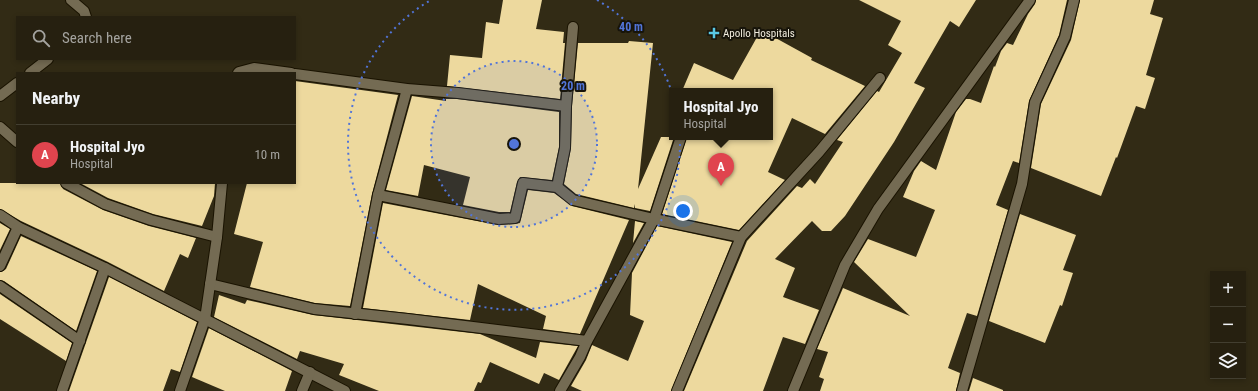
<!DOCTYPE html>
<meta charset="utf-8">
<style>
:root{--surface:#262010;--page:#322d1e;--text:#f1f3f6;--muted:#a4a39f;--line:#423e30;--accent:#59c8e5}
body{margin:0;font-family:"Roboto Condensed",sans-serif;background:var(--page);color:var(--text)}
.controls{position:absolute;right:12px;bottom:12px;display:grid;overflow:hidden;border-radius:0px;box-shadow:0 2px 6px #0003}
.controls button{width:36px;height:36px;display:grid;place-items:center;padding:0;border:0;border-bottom:1px solid var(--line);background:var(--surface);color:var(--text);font:20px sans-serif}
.you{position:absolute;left:683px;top:211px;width:14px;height:14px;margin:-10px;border:3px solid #fff;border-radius:50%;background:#1a73e8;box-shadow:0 0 0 6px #1a73e833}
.badge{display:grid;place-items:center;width:26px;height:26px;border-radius:50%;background:var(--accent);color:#fff;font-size:13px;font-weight:700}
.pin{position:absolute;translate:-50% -33px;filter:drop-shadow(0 1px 2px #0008)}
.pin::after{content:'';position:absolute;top:21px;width:14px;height:12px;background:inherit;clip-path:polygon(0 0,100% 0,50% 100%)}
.popup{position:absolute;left:669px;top:88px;width:104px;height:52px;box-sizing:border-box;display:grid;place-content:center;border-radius:0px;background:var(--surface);filter:drop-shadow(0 1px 3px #0005);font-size:13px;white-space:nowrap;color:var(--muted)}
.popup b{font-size:15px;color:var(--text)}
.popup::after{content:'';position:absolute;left:50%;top:100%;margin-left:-8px;border:8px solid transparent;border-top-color:var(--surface)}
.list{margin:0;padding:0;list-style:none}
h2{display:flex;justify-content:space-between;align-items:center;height:52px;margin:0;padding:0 16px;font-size:17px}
h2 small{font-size:13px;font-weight:400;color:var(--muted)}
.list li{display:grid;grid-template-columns:26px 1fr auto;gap:12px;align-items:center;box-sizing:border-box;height:60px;padding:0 16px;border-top:1px solid var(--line)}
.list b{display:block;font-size:15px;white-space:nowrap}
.list p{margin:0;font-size:13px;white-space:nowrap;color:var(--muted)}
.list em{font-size:13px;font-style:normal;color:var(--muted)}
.icon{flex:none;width:22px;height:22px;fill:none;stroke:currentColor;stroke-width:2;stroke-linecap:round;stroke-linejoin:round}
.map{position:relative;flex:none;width:1258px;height:391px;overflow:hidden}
.search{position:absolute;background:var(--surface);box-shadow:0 2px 6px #0003;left:16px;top:16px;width:280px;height:44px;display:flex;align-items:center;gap:10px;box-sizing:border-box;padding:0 14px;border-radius:0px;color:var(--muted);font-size:15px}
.panel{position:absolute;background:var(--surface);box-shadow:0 2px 6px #0003;left:16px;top:72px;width:280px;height:112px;border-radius:0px}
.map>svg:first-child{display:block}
.building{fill:#edd99e}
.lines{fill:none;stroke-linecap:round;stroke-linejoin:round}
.minor-casing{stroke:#1a1301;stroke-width:12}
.minor{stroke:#746b53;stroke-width:10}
.ring{fill:none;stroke:#5275d9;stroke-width:2;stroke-dasharray:2 4}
.poi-dot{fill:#59c8e5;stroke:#17140a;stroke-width:1.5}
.labels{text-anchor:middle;stroke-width:4;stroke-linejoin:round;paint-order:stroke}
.poi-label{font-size:11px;fill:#f0ebdd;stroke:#17140a;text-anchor:start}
.centre{fill:#5275d9;stroke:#17140a;stroke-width:2}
.ring-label{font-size:12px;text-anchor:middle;font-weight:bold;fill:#5275d9;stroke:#17140a;stroke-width:4;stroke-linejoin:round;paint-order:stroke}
</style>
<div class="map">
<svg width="1258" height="391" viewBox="0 0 1258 391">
<rect width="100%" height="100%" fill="#322b15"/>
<g class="building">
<path d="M 503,0 L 542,0 L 536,29 L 564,32 L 563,43 L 565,43 L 560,99 L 447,86 L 450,55 L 482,58 L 486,22 L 499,24 Z"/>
<path d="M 859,0 L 976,0 L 959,27 L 950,21 L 914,83 L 925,88 L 894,142 L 845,216 L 831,231 L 822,231 L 812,221 L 775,259 L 795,268 L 783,297 L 819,310 L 805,344 L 783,337 L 763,391 L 684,391 L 747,241 L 797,186 L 802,188 L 810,179 L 815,184 L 843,142 L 837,140 L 877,91 L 879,92 L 902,53 L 888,45 L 901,21 Z"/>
<path d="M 1036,0 L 1067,0 L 1059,35 L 1029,101 L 1019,163 L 1013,161 L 996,205 L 1008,210 L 977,316 L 967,313 L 948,368 L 960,373 L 956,391 L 820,391 L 824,379 L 819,377 L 828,352 L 817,349 L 843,288 L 910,316 L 854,262 L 868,239 L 916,257 L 935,210 L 903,197 L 914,171 L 921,161 L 936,170 L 956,112 L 966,99 L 970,99 L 981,103 L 994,66 L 995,67 L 1001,51 L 1007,43 L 1013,45 L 1028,14 L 1035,4 Z"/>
<path d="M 1080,0 L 1154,0 L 1150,14 L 1163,18 L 1146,75 L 1155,78 L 1145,109 L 1136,106 L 1117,158 L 1116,157 L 1101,196 L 1031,168 L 1041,104 L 1071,40 Z"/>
<path d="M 761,30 L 812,58 L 811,60 L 865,86 L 825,134 L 792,118 L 768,172 L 785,180 L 739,230 L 662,214 L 687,137 L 770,137 L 770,91 L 682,91 L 694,63 L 733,80 Z"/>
<path d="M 629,41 L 653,43 L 638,189 L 661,137 L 674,137 L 650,211 L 635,208 L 635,204 L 634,208 L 576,194 L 564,184 L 571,148 L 572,106 L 578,43 L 628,43 Z"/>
<path d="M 295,81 L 398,95 L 372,194 L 350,306 L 315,303 L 250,287 L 263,242 L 234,234 L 247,183 L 295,183 Z"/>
<path d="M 412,96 L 446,101 L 446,99 L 457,99 L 559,112 L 559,147 L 552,180 L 520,177 L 517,182 L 510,212 L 499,212 L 463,205 L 470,177 L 424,165 L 418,196 L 386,190 Z"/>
<path d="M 0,183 L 60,183 L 63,189 L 103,210 L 149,226 L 196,238 L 188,258 L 180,254 L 164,291 L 108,262 L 21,221 L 0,209 Z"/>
<path d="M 80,183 L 215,183 L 214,196 L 202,226 L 153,214 L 108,198 Z"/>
<path d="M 528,190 L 554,193 L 572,206 L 629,220 L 580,334 L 543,329 L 546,316 L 478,284 L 470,320 L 363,308 L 383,203 L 498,225 L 515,224 L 520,223 L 521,219 Z"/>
<path d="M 1020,214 L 1076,235 L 1063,270 L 1073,273 L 1062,306 L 1060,305 L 1045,343 L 989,321 Z"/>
<path d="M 635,221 L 644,223 L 633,243 Z"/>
<path d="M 0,223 L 10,229 L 0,250 Z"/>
<path d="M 657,226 L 732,242 L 671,391 L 582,391 L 571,386 L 586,360 L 592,345 L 628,361 L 644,321 L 630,315 L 632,273 Z"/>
<path d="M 21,236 L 97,271 L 76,331 L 4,281 L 0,280 L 0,272 L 3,271 L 6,269 Z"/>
<path d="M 109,277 L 197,322 L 180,372 L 171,369 L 163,391 L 69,391 Z"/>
<path d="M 0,294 L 72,343 L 66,361 L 0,319 Z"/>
<path d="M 219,295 L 245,304 L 247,300 L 313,315 L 480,334 L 536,358 L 540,342 L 578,346 L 559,380 L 544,373 L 539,384 L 490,362 L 481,383 L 478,382 L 474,391 L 379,391 L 339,375 L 344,364 L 300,351 L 297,359 L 214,317 Z"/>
<path d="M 209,328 L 292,371 L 285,391 L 225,391 L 192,377 Z"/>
<path d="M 973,378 L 1003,390 L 1003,391 L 969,391 Z"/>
</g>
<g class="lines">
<g class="minor-casing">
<g id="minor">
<path d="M 71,0 L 84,11 L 86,17"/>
<path d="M 30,73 L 48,59"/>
<path d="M 238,73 L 239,72 L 254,68 L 291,73"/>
<path d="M 295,74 L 407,89 L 458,93 L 566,106"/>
<path d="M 0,96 L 17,83"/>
<path d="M 0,127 L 17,142"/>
<path d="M 66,183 L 105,204 L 151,220 L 217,237"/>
<path d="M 557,187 L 565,148 L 566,106 L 573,27"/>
<path d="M 378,195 L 499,219 L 515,218 L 523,183 L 557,187 L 573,200 L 654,219 L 741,237"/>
<path d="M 0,215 L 18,227 L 105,268 L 345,391"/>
<path d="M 0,266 L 18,227"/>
<path d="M 210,284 L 314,309 L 408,319 L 587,341"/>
<path d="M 0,286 L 80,341"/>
<path d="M 355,314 L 378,195 L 407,89"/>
<path d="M 62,391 L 105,268"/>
<path d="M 180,391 L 205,319 L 217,237 L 222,183"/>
<path d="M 302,391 L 310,372"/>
<path d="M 560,391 L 580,357 L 587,341 L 654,219 L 681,137"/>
<path d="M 677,391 L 741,237 L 819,152 L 880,78"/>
<path d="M 793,391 L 845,265 L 878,209 L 1030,0"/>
<path d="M 962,391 L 1022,184 L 1035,102 L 1065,37 L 1074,0"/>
</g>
</g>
<use href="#minor" class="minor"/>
</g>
<circle cx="514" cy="144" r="83" fill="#5275d9" fill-opacity=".12"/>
<g class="ring">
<circle cx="514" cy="144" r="83"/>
<path d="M597 0A166 166 0 1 1 431 0"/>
</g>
<path class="poi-dot" d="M712 27h4v4h4v4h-4v4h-4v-4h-4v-4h4z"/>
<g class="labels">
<g class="poi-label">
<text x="723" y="37">Apollo Hospitals</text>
</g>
</g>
<circle cx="514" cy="144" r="6" class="centre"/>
<g class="ring-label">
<text x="631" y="31">40 m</text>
<text x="573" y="90">20 m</text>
</g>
</svg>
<div class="controls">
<button>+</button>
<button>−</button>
<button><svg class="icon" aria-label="layers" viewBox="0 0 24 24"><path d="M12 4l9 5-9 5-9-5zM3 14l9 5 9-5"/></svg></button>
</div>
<div class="you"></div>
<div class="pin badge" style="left:721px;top:186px;background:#e0444e">A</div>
<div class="popup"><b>Hospital Jyo</b>Hospital</div>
<div class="search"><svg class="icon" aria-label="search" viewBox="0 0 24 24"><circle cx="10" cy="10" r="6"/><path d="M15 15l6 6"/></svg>Search here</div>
<section class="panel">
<h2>Nearby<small></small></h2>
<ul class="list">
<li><span class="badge" style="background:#e0444e">A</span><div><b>Hospital Jyo</b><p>Hospital</p></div><em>10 m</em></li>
</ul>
</section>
</div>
